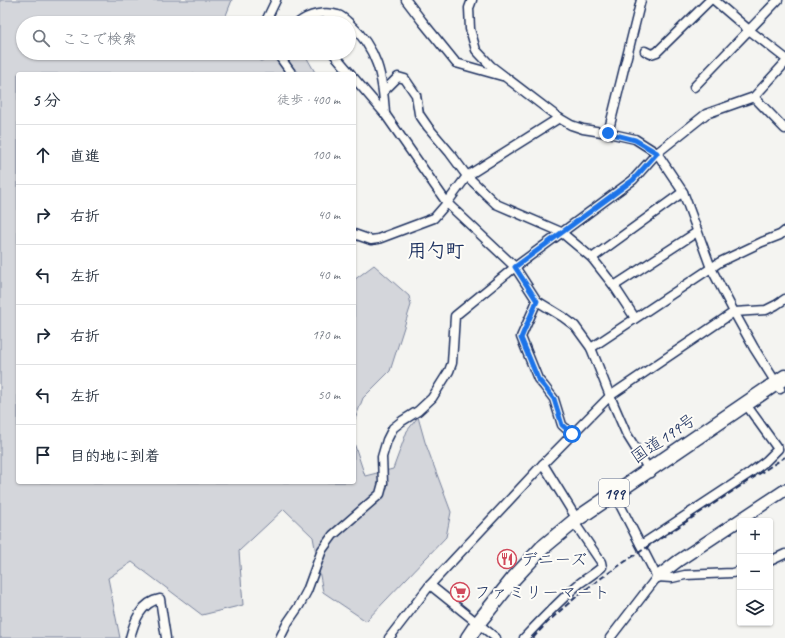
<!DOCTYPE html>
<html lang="ja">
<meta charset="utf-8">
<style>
:root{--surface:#fff;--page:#f6f6f7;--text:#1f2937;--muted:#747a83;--line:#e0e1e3}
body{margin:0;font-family:Caveat,"Klee One",sans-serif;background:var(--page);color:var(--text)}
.controls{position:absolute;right:12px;bottom:12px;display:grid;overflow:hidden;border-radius:4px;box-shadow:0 1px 3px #0004}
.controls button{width:36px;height:36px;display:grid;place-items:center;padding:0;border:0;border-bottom:1px solid var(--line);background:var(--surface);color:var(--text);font:20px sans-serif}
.stop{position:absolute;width:12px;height:12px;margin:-9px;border:3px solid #1a73e8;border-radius:50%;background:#fff}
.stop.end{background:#1a73e8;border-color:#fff;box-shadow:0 1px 4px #0008}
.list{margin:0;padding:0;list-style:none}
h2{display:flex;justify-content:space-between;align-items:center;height:52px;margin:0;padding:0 16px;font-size:17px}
h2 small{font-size:13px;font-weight:400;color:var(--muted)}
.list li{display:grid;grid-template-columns:26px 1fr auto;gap:12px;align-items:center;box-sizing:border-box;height:60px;padding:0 16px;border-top:1px solid var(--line)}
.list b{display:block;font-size:15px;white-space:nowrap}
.list em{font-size:13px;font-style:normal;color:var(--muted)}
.icon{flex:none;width:22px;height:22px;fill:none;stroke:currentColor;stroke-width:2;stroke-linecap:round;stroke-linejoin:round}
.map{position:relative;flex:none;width:785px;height:638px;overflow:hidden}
.search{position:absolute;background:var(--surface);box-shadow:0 1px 3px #0004;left:16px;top:16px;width:340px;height:44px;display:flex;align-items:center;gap:10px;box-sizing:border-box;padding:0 14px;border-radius:22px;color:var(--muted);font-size:15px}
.panel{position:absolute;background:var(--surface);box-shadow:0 1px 3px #0004;left:16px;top:72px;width:340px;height:412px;border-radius:4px}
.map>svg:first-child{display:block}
.green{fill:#d4d6db;stroke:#78829c}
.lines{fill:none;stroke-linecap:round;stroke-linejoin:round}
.street-casing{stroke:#1b2f5e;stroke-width:11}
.secondary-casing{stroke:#1b2f5e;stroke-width:14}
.highway-casing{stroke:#1b2f5e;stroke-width:17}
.street{stroke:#fdfcf7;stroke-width:8}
.secondary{stroke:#fdfcf7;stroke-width:11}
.highway{stroke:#fdfcf7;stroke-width:14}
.rail{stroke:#1b2f5e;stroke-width:2;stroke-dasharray:6 3;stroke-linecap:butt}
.route{stroke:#1a73e8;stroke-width:5}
.labels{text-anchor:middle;stroke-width:4;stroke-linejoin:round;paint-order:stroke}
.shield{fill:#fdfcf7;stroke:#5f6c8c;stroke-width:1}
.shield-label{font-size:16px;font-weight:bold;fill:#1b2f5e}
.street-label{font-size:17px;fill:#1b2f5e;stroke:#fdfcf7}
.poi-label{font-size:17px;fill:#1b2f5e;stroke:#fdfcf7;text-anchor:start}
.quarter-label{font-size:19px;font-weight:bold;fill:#1b2f5e;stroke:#fdfcf7}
</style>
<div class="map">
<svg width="785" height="638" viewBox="0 0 785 638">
<rect width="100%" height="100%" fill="#f4f4f1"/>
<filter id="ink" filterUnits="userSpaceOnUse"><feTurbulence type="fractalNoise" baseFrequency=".025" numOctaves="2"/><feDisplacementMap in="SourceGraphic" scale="8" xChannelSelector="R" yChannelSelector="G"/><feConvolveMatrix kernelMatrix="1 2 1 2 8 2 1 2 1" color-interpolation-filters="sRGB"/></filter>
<g filter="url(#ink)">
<g class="green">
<path d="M 0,0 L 232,0 L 223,23 L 23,23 L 23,53 L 252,53 L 260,61 L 304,53 L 316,74 L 18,74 L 18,482 L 354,482 L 354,443 L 365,476 L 393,469 L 407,431 L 418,417 L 425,442 L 451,512 L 446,537 L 366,621 L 323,592 L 313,537 L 284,509 L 239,551 L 243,605 L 202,615 L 132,562 L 108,578 L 120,638 L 0,638 Z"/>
<path d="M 374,265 L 409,296 L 411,305 L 390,371 L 363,398 L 354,422 L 354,280 Z"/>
</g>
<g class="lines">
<g class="street-casing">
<g id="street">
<path d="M 406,0 L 422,21 L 456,63 L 502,76"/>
<path d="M 472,0 L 469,8 L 470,29 L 476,50 L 491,66 L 559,118 L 571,125 L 583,129 L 608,133 L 635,139 L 657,153 L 683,192 L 711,268 L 734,312 L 754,348 L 780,389"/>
<path d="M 714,0 L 749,30 L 785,58"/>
<path d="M 265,23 L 276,0"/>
<path d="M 298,23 C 309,14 325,11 338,15 C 342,16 346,20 349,23"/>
<path d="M 349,23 C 378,49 383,77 385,114"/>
<path d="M 645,51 L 651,54 L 657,52 L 710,0"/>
<path d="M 277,53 L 292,74"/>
<path d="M 333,53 L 351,74"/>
<path d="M 354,78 L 385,114 L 447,203 L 515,267 L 537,301 L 563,317 L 575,326 L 591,348 L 610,396 L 626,433 L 651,473"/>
<path d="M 694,87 L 778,0"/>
<path d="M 384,91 L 398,77 L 405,79 L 416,95 L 419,114 L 428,127 L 450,153 L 467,176 L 496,204 L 561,232 L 592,258 L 614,286 L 635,318"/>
<path d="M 754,97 L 785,129"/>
<path d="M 608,133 L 641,0"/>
<path d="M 354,234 L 371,240 L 378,239 L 434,218 L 447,203 L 467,176 L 559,118"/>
<path d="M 592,258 L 683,192"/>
<path d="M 614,286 L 697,232"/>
<path d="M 537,301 L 521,337 L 538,379 L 544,386 L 554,399 L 562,425 L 572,434"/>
<path d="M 591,348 L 720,262 L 762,242 L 780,235 L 785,231"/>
<path d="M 543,464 L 578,521"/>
<path d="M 617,499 L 657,577"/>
<path d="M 640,543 L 644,543 L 750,473 L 766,461 L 778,449 L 750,410"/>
<path d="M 770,561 L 785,554"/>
<path d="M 657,577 L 672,578 L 685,575 L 732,573 L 740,571"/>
<path d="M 430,585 L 496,638"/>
<path d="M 130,638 C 134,622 141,602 160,599 L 166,638"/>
<path d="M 280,638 L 288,622 L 299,606 L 307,591 L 322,550 L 333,535 L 380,494 L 383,483 L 382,457 L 387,440 L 393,428 L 402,421 L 418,411 L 432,398 L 449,371 L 452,363 L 455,316 L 515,267 L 633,180 L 657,153 L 706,114 L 754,97 L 785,63"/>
<path d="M 389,638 L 430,585 L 543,464 L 610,396 L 734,312 L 766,310 L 776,305 L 785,299"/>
<path d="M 524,638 C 542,619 560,600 580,583 C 587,578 595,573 602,567 L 601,562 L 578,528"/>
<path d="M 610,638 L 657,577"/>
</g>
</g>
<g class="secondary-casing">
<path id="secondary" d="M 657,577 L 678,561 L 785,490"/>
</g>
<g class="highway-casing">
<path id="highway" d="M 468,638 L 478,623 L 514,578 L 542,548 L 577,519 L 785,377"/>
</g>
<use href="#street" class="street"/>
<use href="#secondary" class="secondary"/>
<use href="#highway" class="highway"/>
<path class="rail" d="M 533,638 C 567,599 612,570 655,542 C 698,514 742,485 785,457"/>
</g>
</g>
<g class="lines" filter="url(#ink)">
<path class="route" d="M 572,434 L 562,425 L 554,399 L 544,386 L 538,379 L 521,338 L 537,301 L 515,267 L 633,180 L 657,153 L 635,140 L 608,133"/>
</g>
<defs>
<g id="restaurant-ring" transform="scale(1)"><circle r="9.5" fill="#fdfcf7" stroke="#d1495b" stroke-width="1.5"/><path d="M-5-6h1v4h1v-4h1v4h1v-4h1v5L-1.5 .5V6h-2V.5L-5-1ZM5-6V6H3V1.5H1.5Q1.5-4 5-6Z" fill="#d1495b"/></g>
<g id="supermarket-ring" transform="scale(1)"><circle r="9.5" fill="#fdfcf7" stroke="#d1495b" stroke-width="1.5"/><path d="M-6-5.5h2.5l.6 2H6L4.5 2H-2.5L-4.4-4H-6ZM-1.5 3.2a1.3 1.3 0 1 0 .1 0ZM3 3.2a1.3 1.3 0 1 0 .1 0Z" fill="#d1495b"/></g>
</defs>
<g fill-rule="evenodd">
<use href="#restaurant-ring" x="507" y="559"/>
<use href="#supermarket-ring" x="460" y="592"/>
</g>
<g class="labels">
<rect class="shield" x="599" y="479" width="30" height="28" rx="3"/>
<g class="shield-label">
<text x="614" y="499">199</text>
</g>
<g class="street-label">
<text transform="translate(663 438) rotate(-34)" y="6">国道199号</text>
</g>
<g class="poi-label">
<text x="521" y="565">デニーズ</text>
<text x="474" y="598">ファミリーマート</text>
</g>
<g class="quarter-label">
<text x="436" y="257">用勺町</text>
</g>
</g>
</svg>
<div class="controls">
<button>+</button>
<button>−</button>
<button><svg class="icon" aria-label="layers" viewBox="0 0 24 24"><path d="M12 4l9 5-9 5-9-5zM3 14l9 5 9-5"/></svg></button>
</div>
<div class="stop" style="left:572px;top:434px"></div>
<div class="stop end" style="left:608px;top:133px"></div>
<div class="search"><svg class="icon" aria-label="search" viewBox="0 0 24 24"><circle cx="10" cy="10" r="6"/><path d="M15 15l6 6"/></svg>ここで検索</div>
<section class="panel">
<h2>5 分<small>徒歩 · 400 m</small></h2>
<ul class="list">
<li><svg class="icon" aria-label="ahead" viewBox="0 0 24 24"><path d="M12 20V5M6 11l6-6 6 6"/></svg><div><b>直進</b></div><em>100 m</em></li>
<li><svg class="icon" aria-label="right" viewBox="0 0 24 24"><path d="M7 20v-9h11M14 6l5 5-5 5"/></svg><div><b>右折</b></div><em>40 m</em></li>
<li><svg class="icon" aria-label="left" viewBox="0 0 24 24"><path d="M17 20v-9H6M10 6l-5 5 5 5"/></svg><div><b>左折</b></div><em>40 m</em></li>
<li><svg class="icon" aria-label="right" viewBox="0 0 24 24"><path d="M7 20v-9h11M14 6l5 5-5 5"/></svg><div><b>右折</b></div><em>170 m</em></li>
<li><svg class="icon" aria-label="left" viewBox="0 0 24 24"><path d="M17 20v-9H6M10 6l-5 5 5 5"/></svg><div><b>左折</b></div><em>50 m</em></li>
<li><svg class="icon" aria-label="arrive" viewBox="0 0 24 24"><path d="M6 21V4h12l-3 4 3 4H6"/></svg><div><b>目的地に到着</b></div></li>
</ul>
</section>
</div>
